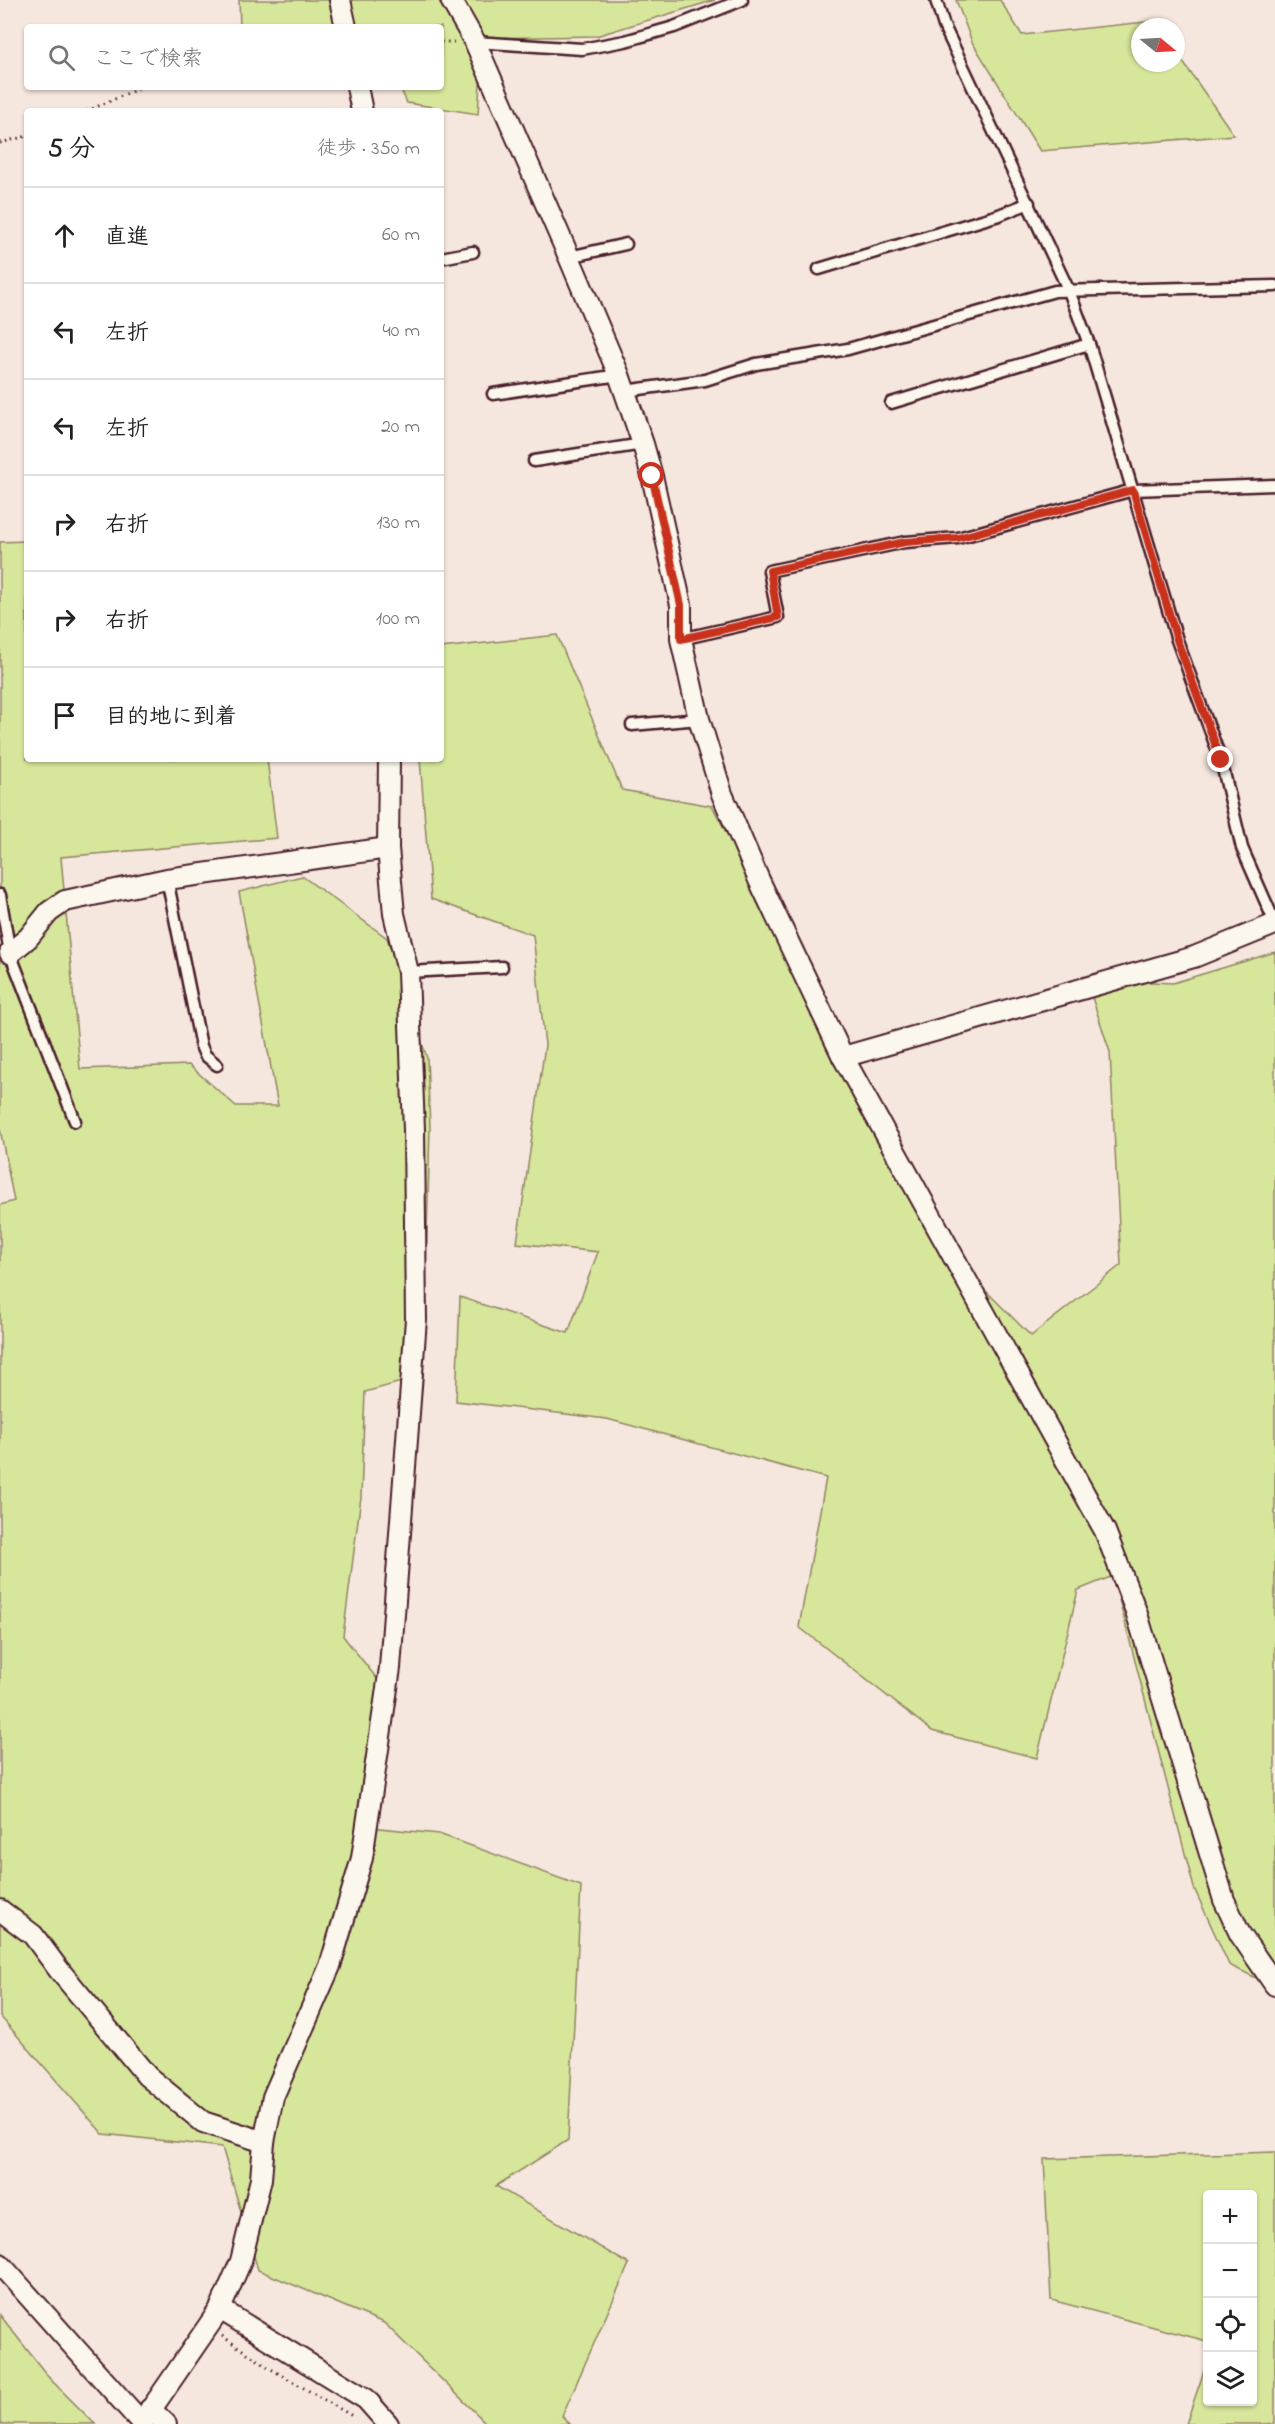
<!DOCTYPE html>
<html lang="ja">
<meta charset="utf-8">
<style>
:root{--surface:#fff;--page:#f2f2f2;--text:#222;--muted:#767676;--line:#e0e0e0}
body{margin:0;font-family:"Indie Flower","Klee One",sans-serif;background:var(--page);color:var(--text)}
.controls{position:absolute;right:18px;bottom:18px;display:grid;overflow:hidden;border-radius:6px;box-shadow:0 2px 4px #0004}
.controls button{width:54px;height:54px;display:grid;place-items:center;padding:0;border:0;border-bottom:2px solid var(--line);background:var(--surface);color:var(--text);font:30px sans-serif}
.compass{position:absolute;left:1131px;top:18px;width:54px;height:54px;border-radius:50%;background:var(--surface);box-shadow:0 2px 4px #0004;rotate:108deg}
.stop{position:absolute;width:18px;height:18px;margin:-14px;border:4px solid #c8321e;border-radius:50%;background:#fff}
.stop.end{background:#c8321e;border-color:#fff;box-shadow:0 2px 6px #0008}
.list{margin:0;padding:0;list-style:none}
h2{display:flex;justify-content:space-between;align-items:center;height:78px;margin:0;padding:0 24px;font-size:26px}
h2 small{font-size:20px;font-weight:400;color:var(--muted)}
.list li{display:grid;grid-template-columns:39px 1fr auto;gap:18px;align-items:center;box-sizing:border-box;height:96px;padding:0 24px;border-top:2px solid var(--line)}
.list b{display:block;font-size:22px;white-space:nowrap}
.list em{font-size:20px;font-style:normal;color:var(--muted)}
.icon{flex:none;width:33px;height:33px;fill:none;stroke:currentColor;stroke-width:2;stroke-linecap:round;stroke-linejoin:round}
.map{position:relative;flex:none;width:1275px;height:2424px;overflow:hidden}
.search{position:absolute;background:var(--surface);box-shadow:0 2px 4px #0004;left:24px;top:24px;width:420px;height:66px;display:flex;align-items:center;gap:15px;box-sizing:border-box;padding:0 21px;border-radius:6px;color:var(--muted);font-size:22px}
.panel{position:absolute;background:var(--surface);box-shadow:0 2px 4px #0004;left:24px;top:108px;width:420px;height:654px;border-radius:6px}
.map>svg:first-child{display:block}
.green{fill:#d6e79b;stroke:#908363;stroke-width:1.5}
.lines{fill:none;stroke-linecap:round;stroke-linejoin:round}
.lane-casing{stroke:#4a1f2b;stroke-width:15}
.street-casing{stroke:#4a1f2b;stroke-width:24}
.path{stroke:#4a1f2b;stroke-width:3;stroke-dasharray:1.5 4.5;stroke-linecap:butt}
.lane{stroke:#fbf7ec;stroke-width:10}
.street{stroke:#fbf7ec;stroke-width:20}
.route{stroke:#c8321e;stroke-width:8}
</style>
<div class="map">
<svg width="1275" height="2424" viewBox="0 0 1275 2424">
<rect width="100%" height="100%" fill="#f6e7de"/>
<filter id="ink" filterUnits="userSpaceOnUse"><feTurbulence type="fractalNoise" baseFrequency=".0167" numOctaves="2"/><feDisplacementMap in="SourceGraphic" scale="12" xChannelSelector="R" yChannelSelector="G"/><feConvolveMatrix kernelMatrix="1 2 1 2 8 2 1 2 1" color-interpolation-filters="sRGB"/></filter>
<g filter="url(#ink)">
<g class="green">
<path d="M 239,0 L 715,0 L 596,36 L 483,38 L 478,114 L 407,103 L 400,87 L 441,87 L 441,27 L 240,27 Z"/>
<path d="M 956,0 L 1000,0 L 1022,35 L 1155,21 L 1159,27 L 1140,27 L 1140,63 L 1176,63 L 1176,52 L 1234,135 L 1040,151 L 972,42 Z"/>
<path d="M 27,541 L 27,759 L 267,759 L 277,838 L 61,857 L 80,1069 L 189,1065 L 236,1106 L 278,1106 L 239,892 L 302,876 L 387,938 L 427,1058 L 430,1128 L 423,1376 L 365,1392 L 361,1497 L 343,1636 L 394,1700 L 360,1826 L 439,1834 L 581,1886 L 568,2140 L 496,2186 L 629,2264 L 562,2416 L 570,2424 L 487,2424 L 384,2323 L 258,2270 L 222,2147 L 103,2134 L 0,2016 L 0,1205 L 14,1201 L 0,1129 L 0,960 L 20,954 L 0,915 L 0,542 Z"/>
<path d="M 557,635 L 622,790 L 712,806 L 819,1001 L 933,1238 L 1031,1336 L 1121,1265 L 1110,1052 L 1086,979 L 1173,983 L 1275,952 L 1275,1987 L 1229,1965 L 1194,1888 L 1113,1576 L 1078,1590 L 1037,1758 L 932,1731 L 799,1627 L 826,1478 L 607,1419 L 456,1401 L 460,1297 L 568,1333 L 598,1252 L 517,1243 L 545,1045 L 533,935 L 431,899 L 420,759 L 441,759 L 441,648 Z"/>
<path d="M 1275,2152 L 1275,2424 L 1186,2424 L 1207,2362 L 1208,2402 L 1252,2402 L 1252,2194 L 1208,2194 L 1207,2341 L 1051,2300 L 1044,2159 Z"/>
<path d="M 0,2315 L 50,2379 L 95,2424 L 0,2424 Z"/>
</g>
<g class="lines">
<g class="lane-casing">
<g id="lane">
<path d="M 936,0 L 944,26 L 1069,291 L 1089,344 L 1177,640 L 1221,760 L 1242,848 L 1275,923"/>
<path d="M 475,42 L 582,49 L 625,41 L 674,27 L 742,0"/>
<path d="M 569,257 L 626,244"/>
<path d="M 441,258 L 473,252"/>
<path d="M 819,269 L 999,215 L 1029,203"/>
<path d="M 625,391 L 705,380 L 756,364 L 848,349 L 1055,291 L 1275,286"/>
<path d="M 493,394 L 619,375"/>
<path d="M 891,403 L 1089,344"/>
<path d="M 534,461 L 643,444"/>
<path d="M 681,639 L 778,617 L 769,571 L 905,542 L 958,538 L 1133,490 L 1275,485"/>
<path d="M 632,725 L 699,719"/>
<path d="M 167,879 L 201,1046 L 205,1055 L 217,1065"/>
<path d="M 0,895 L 10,953 L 75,1121"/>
<path d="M 408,972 L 502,967"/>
</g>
</g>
<g class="street-casing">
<g id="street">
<path d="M 340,0 L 346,27"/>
<path d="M 451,0 L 475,42 L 569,257 L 619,375 L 643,444 L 652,476 L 681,605 L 681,639 L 699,719 L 722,794 L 759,880 L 843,1057 L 1105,1531 L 1136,1611 L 1224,1900 L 1240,1934 L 1275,1985"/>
<path d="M 357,87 L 362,111"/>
<path d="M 10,953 L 28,938 L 49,912 L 65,901 L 167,879 L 388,848"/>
<path d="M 843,1057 L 1194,957 L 1275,924"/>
<path d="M 0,1910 L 33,1935 L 59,1970 L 147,2076 L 203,2122 L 264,2142"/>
<path d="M 0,2264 L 141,2422"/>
<path d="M 220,2309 L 366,2399 L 388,2424"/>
<path d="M 150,2409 L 166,2424"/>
<path d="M 141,2424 L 220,2309 L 241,2261 L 261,2179 L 264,2142 L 273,2097 L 330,1966 L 362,1858 L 390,1668 L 416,1319 L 414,1130 L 408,972 L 394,914 L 388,848 L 389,759"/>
</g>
</g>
<g class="path">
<path d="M 441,42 L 454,42"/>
<path d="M 87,111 L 142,87"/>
<path d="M 0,143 L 27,136"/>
<path d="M 222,2336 L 271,2369 L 354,2417"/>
</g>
<use href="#lane" class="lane"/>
<use href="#street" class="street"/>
</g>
</g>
<g class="lines" filter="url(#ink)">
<path class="route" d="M 652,476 L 681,605 L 681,639 L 778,617 L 770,571 L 905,542 L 958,538 L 1133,490 L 1177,640 L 1221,760"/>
</g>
</svg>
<div class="controls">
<button>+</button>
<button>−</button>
<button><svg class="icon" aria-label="locate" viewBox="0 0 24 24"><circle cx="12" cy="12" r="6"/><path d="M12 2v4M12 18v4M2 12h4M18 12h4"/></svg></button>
<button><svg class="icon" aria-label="layers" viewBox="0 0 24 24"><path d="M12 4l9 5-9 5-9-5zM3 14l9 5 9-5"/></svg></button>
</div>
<svg class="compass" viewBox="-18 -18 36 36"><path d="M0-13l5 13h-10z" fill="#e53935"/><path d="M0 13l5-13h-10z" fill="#767676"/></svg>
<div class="stop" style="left:652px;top:476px"></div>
<div class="stop end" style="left:1221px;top:760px"></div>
<div class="search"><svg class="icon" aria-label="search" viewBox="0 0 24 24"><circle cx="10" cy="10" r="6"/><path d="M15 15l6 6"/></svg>ここで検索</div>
<section class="panel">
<h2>5 分<small>徒歩 · 350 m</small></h2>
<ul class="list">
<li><svg class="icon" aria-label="ahead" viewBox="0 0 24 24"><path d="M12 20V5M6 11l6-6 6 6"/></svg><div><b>直進</b></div><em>60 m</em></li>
<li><svg class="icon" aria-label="left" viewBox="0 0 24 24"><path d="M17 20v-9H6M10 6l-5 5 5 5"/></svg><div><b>左折</b></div><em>40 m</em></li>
<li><svg class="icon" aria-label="left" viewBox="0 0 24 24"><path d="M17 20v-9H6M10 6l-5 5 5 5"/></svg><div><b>左折</b></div><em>20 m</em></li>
<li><svg class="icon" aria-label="right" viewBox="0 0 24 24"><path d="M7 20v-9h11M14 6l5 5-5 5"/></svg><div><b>右折</b></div><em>130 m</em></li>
<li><svg class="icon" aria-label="right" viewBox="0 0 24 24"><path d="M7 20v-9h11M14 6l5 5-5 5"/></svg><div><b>右折</b></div><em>100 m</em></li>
<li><svg class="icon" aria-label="arrive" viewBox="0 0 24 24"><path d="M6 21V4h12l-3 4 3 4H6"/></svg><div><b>目的地に到着</b></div></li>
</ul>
</section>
</div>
